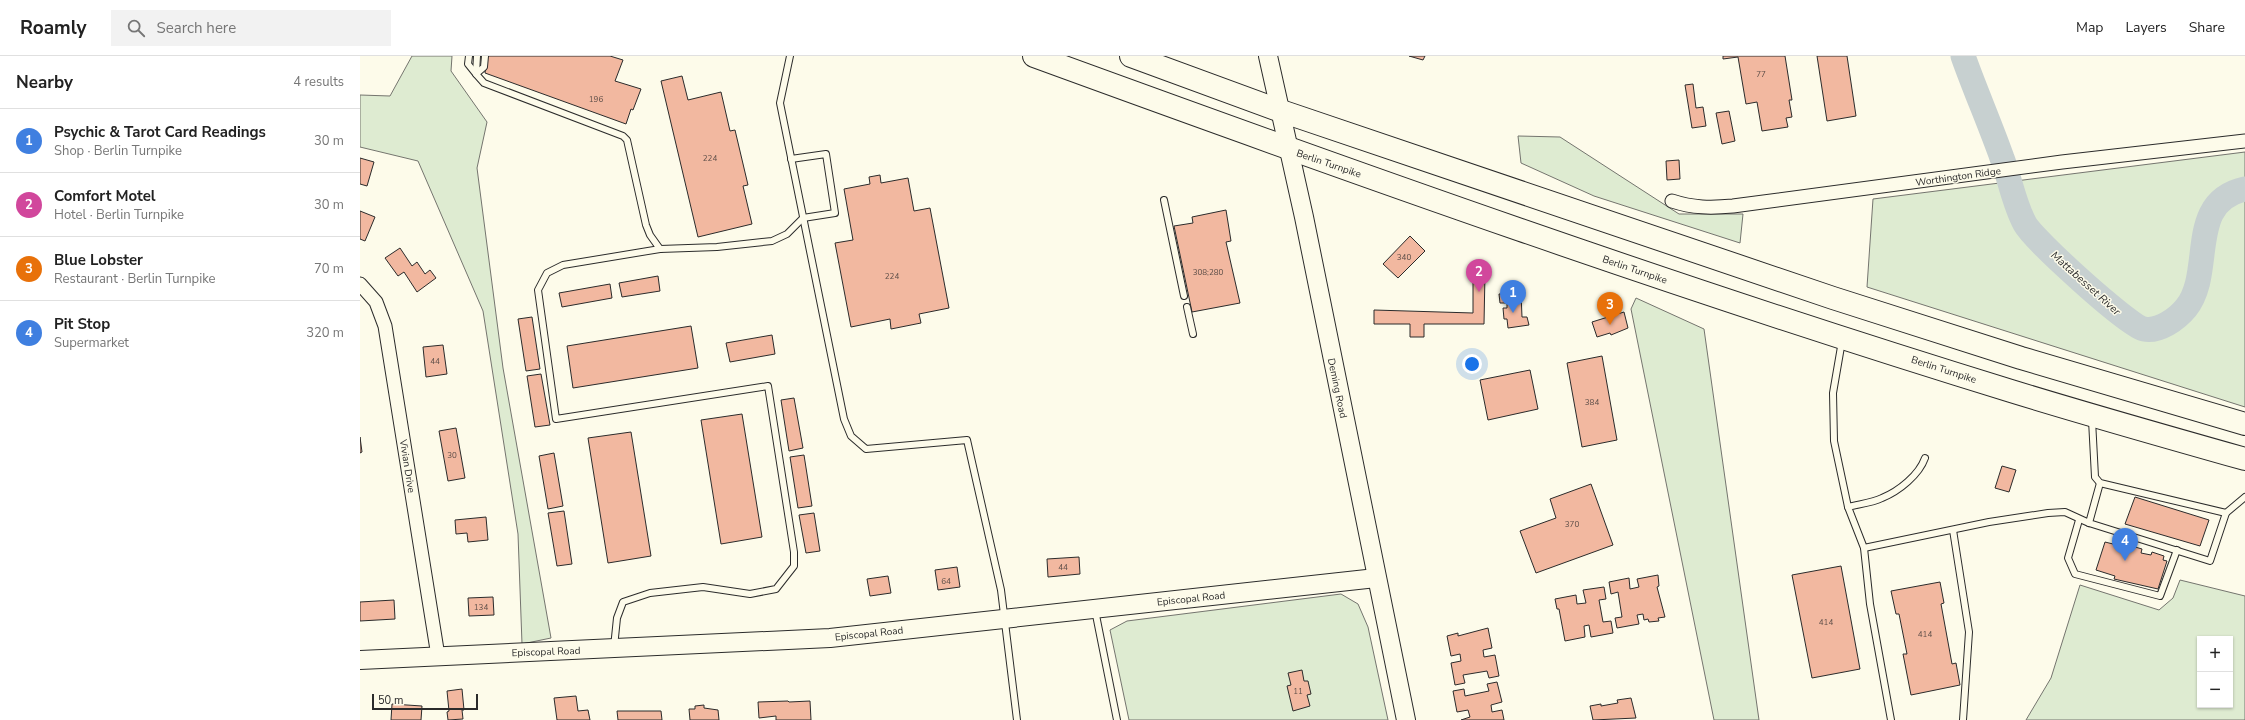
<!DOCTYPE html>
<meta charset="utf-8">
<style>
:root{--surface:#fff;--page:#f2f2f2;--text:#222;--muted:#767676;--line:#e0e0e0;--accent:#c62828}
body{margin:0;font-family:"Nunito Sans",sans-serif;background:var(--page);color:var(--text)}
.controls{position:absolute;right:12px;bottom:12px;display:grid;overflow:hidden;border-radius:0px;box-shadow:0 1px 3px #0004}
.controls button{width:36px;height:36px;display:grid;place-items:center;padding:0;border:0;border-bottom:1px solid var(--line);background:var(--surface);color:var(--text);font:20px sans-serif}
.scale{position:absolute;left:12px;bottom:10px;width:106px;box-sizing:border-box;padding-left:4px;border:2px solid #2b2b2b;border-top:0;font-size:11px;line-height:14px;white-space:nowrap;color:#2b2b2b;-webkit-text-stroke:3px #fdfbea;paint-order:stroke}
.you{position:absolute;left:1112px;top:308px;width:14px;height:14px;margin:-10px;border:3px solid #fff;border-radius:50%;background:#1a73e8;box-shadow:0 0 0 6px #1a73e833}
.badge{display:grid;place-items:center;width:26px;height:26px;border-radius:50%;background:var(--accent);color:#fff;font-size:13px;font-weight:700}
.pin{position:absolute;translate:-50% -33px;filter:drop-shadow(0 1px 2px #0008)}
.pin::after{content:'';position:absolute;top:21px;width:14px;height:12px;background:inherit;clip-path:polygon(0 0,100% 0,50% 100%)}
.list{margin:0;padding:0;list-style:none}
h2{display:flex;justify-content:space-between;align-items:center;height:52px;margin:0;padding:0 16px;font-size:17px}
h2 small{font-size:13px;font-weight:400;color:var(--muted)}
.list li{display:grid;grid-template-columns:26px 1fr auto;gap:12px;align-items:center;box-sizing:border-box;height:64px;padding:0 16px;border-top:1px solid var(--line)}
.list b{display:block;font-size:15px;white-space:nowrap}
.list p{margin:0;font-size:13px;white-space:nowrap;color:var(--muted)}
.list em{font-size:13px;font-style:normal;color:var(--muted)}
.icon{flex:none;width:22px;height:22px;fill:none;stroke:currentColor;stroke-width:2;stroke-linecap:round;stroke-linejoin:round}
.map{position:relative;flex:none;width:1885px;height:664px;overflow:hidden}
header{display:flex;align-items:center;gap:24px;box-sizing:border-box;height:56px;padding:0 20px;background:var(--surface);border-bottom:1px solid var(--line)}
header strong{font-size:19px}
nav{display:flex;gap:22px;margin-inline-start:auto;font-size:14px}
.search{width:280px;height:36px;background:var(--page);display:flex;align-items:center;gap:10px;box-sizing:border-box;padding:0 14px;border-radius:0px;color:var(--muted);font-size:15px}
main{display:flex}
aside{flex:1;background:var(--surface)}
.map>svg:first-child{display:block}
.green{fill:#deebd1;stroke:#74746e;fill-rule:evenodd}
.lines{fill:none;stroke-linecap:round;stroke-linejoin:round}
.river{stroke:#c7d0d0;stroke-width:25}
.building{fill:#f2b8a0;stroke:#2b2b2b}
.lane-casing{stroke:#2b2b2b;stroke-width:8}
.street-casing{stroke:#2b2b2b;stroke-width:15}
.secondary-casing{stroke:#2b2b2b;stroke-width:20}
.highway-casing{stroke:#2b2b2b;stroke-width:24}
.lane{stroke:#fdfbea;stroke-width:6}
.street{stroke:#fdfbea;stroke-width:13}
.secondary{stroke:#fdfbea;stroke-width:18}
.highway{stroke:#fdfbea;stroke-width:22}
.labels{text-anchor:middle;stroke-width:3;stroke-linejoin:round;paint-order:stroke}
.number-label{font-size:8px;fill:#5d4e48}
.street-label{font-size:10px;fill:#2b2b2b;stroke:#fdfbea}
.water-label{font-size:11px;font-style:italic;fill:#2b2b2b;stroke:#fdfbea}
</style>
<header>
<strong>Roamly</strong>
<div class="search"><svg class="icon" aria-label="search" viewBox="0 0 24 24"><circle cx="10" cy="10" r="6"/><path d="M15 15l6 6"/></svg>Search here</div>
<nav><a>Map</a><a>Layers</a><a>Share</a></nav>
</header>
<main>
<aside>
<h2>Nearby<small>4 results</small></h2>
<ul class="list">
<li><span class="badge" style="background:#3f7fe0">1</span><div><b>Psychic &amp; Tarot Card Readings</b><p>Shop · Berlin Turnpike</p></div><em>30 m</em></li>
<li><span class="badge" style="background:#d1479c">2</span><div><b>Comfort Motel</b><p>Hotel · Berlin Turnpike</p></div><em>30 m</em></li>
<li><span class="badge" style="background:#e8710a">3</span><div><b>Blue Lobster</b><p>Restaurant · Berlin Turnpike</p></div><em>70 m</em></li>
<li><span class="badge" style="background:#3f7fe0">4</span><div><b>Pit Stop</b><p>Supermarket</p></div><em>320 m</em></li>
</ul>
</aside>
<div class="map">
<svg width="1885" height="664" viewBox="0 0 1885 664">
<rect width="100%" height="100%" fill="#fdfbea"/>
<g class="green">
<path d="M 52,0 L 92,0 L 91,15 L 127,66 L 117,112 L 143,312 L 191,582 L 162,588 L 158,478 L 123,255 L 58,105 L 0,91 L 0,39 L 30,40 Z"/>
<path d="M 1158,80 L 1200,81 L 1319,158 L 1383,158 L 1380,187 L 1234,140 L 1161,107 Z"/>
<path d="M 1885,96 L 1885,351 L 1507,231 L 1513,143 Z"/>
<path d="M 1276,242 L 1344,273 L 1399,664 L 1354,664 L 1271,253 Z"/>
<path d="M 1820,524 L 1885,540 L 1885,664 L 1666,664 L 1691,622 L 1720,529 L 1799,554 L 1813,542 ZM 1840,583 L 1870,583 L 1870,649 L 1840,649 Z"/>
<path d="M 981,538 L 998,548 L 1008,571 L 1028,664 L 769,664 L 750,574 L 767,565 Z"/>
</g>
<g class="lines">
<path class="river" d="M 1603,0 C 1615,34 1630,68 1642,102 C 1650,123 1654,148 1665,168 C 1674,184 1768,270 1784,273 C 1799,276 1817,263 1826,252 C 1855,216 1825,146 1885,133"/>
</g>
<g class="building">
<path d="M 127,0 L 250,0 L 263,4 L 255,25 L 281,33 L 273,54 L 271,53 L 266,68 L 125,17 Z"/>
<path d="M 1049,0 L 1065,0 L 1063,4 Z"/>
<path d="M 1363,0 L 1425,0 L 1432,44 L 1429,44 L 1432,61 L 1426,62 L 1428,71 L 1402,75 L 1397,46 L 1386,48 L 1378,1 L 1363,3 Z"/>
<path d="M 1457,0 L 1487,0 L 1496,60 L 1467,65 Z"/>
<path d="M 322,20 L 328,44 L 361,36 L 370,75 L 375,74 L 388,129 L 383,130 L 392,168 L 338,181 L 301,25 Z"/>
<path d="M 1333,28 L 1336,52 L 1343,51 L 1346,70 L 1332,72 L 1325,29 Z"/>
<path d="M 1369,55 L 1375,85 L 1362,88 L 1356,57 Z"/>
<path d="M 0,102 L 14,106 L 7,130 L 0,128 Z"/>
<path d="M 1319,104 L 1320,123 L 1307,124 L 1306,105 Z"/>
<path d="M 520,119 L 521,127 L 548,122 L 554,155 L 570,152 L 589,252 L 559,258 L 561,267 L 531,273 L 530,263 L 491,271 L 475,187 L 493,184 L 484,133 L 510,128 L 509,121 Z"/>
<path d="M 866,154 L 871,185 L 866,186 L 880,247 L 832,256 L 814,170 L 833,167 L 832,161 Z"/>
<path d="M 0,155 L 15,161 L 5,185 L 0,183 Z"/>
<path d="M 1050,180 L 1065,195 L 1038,222 L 1023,208 Z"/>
<path d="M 40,192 L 52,210 L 57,206 L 65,218 L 70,214 L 76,222 L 57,236 L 44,216 L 38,220 L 25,202 Z"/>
<path d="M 1113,217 L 1125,217 L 1124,268 L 1064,268 L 1064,281 L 1050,281 L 1050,268 L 1014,268 L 1014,254 L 1113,257 Z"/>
<path d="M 298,220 L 300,235 L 262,241 L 259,227 Z"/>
<path d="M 250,228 L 252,242 L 202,251 L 199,237 Z"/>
<path d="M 1161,237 L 1162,261 L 1167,261 L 1169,269 L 1148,272 L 1147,263 L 1144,263 L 1143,252 L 1147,252 L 1147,247 L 1140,247 L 1139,238 Z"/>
<path d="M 1264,256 L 1268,272 L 1251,279 L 1250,277 L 1237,281 L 1232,266 Z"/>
<path d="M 172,261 L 180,313 L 166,315 L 158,263 Z"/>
<path d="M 331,270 L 338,312 L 213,332 L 207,290 Z"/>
<path d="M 412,279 L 415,298 L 370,306 L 366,287 Z"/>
<path d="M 83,289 L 87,318 L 66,321 L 63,291 Z"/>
<path d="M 1242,300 L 1257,384 L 1222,391 L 1207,307 Z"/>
<path d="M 1170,314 L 1178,353 L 1128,364 L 1120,324 Z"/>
<path d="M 181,318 L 190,369 L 175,371 L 167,320 Z"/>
<path d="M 434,342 L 443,392 L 429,395 L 421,344 Z"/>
<path d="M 382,358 L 402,481 L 361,488 L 341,364 Z"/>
<path d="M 96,372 L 105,422 L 88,425 L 79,375 Z"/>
<path d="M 271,376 L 291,500 L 248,507 L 228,382 Z"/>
<path d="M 0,381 L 2,396 L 0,397 Z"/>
<path d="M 194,397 L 203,450 L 188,453 L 179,400 Z"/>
<path d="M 444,399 L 452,450 L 438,452 L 430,401 Z"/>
<path d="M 1642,410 L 1656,414 L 1649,436 L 1635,432 Z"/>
<path d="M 1231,428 L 1253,489 L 1176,517 L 1160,475 L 1196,462 L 1190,443 Z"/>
<path d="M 1775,441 L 1849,464 L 1840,490 L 1765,468 Z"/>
<path d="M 204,455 L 212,508 L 197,510 L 188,457 Z"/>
<path d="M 454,457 L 460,495 L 446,497 L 439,459 Z"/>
<path d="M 126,461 L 128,484 L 108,486 L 107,477 L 96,478 L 95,464 Z"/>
<path d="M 1745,486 L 1757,489 L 1758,486 L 1782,493 L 1781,497 L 1791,499 L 1792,496 L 1804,500 L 1803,504 L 1807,505 L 1798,533 L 1754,523 L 1755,520 L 1736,514 Z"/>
<path d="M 719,501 L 720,518 L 688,521 L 687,503 Z"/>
<path d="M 1481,510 L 1500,613 L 1452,622 L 1432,519 Z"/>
<path d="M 597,511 L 600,531 L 578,534 L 575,514 Z"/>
<path d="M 1298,519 L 1299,530 L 1297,531 L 1305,561 L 1298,562 L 1299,565 L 1289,566 L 1288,563 L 1284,564 L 1283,558 L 1277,559 L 1279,568 L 1257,572 L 1255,562 L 1262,561 L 1258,536 L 1251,538 L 1249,526 L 1269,522 L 1270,533 L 1279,531 L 1277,523 Z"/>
<path d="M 528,520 L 531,537 L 510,540 L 507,523 Z"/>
<path d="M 1580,526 L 1584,547 L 1581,548 L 1592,608 L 1596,607 L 1600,629 L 1551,639 L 1543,598 L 1547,598 L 1539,558 L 1536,558 L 1531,535 Z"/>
<path d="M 1244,531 L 1246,543 L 1239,544 L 1243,566 L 1251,565 L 1253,577 L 1231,581 L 1229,569 L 1224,570 L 1225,581 L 1205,585 L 1199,553 L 1197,553 L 1195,543 L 1216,539 L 1217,548 L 1226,547 L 1223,534 Z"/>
<path d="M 133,541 L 134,559 L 109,560 L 108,542 Z"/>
<path d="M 34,544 L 35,563 L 0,565 L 0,546 Z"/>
<path d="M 1128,572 L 1132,592 L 1123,594 L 1124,601 L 1135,599 L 1139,620 L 1129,622 L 1127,615 L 1103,619 L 1105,627 L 1095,629 L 1091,607 L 1101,605 L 1100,598 L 1091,600 L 1087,580 L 1098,577 L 1098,580 Z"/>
<path d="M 942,614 L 944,625 L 948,625 L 951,638 L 947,639 L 950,650 L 933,655 L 927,630 L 931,629 L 928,617 Z"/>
<path d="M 1137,626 L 1142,646 L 1131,649 L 1132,656 L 1142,654 L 1144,664 L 1101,664 L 1110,661 L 1108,654 L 1097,656 L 1093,635 L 1104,633 L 1105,640 L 1129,635 L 1127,628 Z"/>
<path d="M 102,633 L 104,654 L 102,654 L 103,663 L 88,664 L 87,656 L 89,655 L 87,635 Z"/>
<path d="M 216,640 L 218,655 L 228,654 L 230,664 L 197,664 L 194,642 Z"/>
<path d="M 1271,642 L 1276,662 L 1233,664 L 1230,650 L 1241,648 L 1241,650 L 1258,647 L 1257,644 Z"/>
<path d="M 428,645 L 429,646 L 450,645 L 451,664 L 416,664 L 416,660 L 399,662 L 398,646 Z"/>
<path d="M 32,648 L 62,650 L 61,664 L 31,664 Z"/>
<path d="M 344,649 L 344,652 L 358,654 L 359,664 L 330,664 L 329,653 L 335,653 L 335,650 Z"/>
<path d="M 257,655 L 301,655 L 302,664 L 258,664 Z"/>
</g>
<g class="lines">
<g class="lane-casing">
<g id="lane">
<path d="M 109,0 L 108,8 L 116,18 L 124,11 L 125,0"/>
<path d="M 117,0 L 116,18 L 124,27 L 263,80 L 267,84 L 286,169 L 290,179 L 300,193 L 357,191 L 412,185 L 427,178 L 443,162 L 475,157 L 466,98 L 431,103"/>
<path d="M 430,0 L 420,47 L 484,363 L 491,380 L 506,393 L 607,384 L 641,534 L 657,664"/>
<path d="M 804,144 L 824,240"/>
<path d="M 827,251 L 833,278"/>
<path d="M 1482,285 L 1473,337 L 1474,385 L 1488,451"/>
<path d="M 1732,364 L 1735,421 L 1740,427 L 1866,457"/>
<path d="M 1565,402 C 1559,419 1539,435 1522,442 C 1512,447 1499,448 1488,451 L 1504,492 L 1629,466 L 1688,457 L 1705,456 L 1729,467"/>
<path d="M 1740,427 L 1729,467 L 1850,505 L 1866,457 L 1885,441"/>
<path d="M 1719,464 L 1708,502 L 1715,518 L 1800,540 L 1817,494"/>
<path d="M 1593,474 L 1609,576 L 1603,664"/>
<path d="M 1504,492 L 1510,548 L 1531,664"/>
<path d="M 735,554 L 757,664"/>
<path d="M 254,591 L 257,562 L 263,546 L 290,537 L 343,531 L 390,538 L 416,533 L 434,510 L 434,496 L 408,330 L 196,363 L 178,234 L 187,217 L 203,209 L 300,193"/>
</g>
</g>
<g class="street-casing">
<g id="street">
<path d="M 1312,145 C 1333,152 1351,152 1373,150 L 1702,106 L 1885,85"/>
<path d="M 0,228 L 16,246 L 25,270 L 78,600"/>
</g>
</g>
<g class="secondary-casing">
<g id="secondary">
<path d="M 908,0 L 944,161 L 1046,664"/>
<path d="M 0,604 L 470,582 L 1016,522"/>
</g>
</g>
<g class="highway-casing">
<g id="highway">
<path d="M 674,0 C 997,118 1322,234 1651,335 C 1729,359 1807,381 1885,403"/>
<path d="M 771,0 L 921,55 L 1473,242 L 1661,302 L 1885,368"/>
</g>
</g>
<use href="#lane" class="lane"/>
<use href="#street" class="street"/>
<use href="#secondary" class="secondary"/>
<use href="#highway" class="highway"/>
</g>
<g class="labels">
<g class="number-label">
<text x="1401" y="21">77</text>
<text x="236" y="46">196</text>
<text x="350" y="105">224</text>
<text x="1044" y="204">340</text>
<text x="848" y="219">308;280</text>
<text x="532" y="223">224</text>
<text x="75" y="308">44</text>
<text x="1232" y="349">384</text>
<text x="92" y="402">30</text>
<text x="1212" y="471">370</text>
<text x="703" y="514">44</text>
<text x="586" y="528">64</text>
<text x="121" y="554">134</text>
<text x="1466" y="569">414</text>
<text x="1565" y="581">414</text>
<text x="938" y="638">11</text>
</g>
<g class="street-label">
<text transform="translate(969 107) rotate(19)" y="4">Berlin Turnpike</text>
<text transform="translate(1598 120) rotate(-8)" y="4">Worthington Ridge</text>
<text transform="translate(1275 213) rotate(19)" y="4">Berlin Turnpike</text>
<text transform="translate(1584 313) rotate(18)" y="4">Berlin Turnpike</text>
<text transform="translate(978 332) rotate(78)" y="4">Deming Road</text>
<text transform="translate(48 410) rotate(81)" y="4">Vivian Drive</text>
<text transform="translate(831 542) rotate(-6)" y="4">Episcopal Road</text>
<text transform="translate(509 577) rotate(-6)" y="4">Episcopal Road</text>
<text transform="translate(186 595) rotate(-2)" y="4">Episcopal Road</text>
</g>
<g class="water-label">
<text transform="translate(1726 227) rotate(42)" y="4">Mattabesset River</text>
</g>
</g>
</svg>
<div class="controls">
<button>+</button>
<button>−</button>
</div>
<div class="scale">50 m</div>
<div class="you"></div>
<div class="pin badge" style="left:1153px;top:257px;background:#3f7fe0">1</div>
<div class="pin badge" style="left:1119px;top:236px;background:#d1479c">2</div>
<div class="pin badge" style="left:1250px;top:269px;background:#e8710a">3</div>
<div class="pin badge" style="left:1765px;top:505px;background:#3f7fe0">4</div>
</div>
</main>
